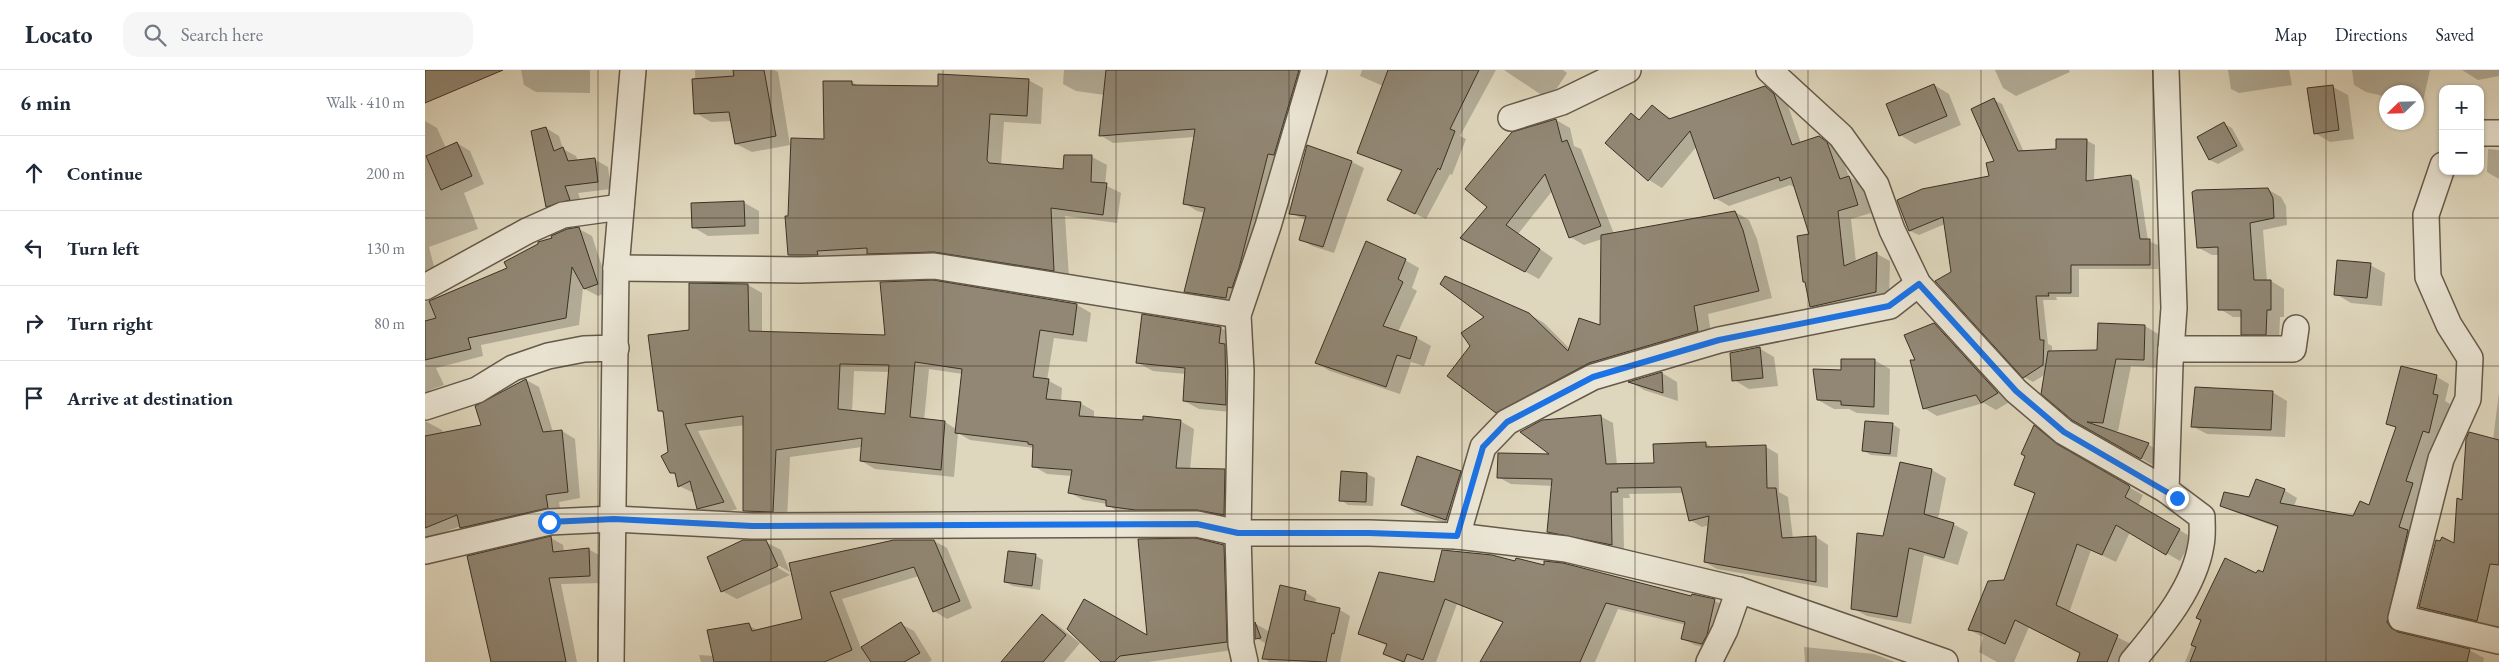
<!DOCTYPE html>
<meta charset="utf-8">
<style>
:root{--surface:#fff;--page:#f6f6f7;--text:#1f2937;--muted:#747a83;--line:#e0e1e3}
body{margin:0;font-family:"EB Garamond",serif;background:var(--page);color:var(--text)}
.controls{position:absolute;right:15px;top:15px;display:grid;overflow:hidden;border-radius:10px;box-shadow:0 1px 4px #0004}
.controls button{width:45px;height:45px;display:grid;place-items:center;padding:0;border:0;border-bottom:1px solid var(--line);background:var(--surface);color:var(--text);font:25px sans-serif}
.compass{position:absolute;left:1954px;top:15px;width:45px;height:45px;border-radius:50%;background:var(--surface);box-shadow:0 1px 4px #0004;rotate:247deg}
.stop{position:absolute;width:15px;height:15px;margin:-11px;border:4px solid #1a73e8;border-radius:50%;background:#fff}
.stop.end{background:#1a73e8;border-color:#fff;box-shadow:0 1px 5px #0008}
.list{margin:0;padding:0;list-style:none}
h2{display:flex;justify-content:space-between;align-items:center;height:65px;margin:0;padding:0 20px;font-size:21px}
h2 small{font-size:16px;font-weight:400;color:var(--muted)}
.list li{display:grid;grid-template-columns:32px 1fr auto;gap:15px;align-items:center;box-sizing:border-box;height:75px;padding:0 20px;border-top:1px solid var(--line)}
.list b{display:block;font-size:19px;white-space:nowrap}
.list em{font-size:16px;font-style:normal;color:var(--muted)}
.icon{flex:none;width:28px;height:28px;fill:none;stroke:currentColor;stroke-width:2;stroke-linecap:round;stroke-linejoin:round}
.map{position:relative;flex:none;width:2074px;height:592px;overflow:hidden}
header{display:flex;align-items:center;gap:30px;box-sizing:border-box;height:70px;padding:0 25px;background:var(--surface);border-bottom:1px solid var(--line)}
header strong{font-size:24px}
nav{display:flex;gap:28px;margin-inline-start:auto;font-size:18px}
.search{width:350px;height:45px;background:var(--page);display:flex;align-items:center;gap:12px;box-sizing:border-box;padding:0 18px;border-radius:15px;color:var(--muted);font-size:19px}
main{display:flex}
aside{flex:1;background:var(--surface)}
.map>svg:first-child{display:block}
.shadow{fill:#0003;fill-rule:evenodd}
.building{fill:#918774;stroke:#3c3124;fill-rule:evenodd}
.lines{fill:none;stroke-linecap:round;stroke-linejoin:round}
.minor-casing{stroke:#655a4a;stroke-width:28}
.minor{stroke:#eae5d4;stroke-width:25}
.route{stroke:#1a73e8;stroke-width:6}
.grid{fill:none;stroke:#3c3124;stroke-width:1;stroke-opacity:0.55}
</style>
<header>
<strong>Locato</strong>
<div class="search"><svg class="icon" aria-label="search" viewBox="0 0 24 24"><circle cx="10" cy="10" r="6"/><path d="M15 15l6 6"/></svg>Search here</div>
<nav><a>Map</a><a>Directions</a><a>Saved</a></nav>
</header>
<main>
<aside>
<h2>6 min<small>Walk · 410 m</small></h2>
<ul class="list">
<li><svg class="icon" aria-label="ahead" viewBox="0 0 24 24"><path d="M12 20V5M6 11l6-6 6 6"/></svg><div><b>Continue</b></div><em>200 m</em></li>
<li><svg class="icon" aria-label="left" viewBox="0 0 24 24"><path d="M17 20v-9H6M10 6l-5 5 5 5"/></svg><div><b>Turn left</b></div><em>130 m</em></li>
<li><svg class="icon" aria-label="right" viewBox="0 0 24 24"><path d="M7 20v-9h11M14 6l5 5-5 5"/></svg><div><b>Turn right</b></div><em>80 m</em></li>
<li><svg class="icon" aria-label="arrive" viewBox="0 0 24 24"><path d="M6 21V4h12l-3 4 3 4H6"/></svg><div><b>Arrive at destination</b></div></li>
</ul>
</aside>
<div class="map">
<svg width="2074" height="592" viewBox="0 0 2074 592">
<rect width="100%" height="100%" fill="#dfd7bd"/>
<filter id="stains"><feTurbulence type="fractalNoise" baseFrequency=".004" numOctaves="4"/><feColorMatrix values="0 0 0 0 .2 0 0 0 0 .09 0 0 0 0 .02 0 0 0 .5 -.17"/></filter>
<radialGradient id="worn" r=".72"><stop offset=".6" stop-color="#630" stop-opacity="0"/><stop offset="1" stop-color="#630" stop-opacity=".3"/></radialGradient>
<g class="shadow">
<path d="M 96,0 L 165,0 L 165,23 L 111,22 L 99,15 Z"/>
<path d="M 270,0 L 349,0 L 353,2 L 365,75 L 327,82 L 311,74 L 307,51 L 286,52 L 271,43 Z"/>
<path d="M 639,0 L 891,0 L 814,235 L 773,229 L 760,221 L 780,143 L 772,141 L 759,133 L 770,67 L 688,73 L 675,65 L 680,25 L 651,21 L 638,14 Z"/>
<path d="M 937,0 L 1071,0 L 1035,66 L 1041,69 L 1027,105 L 1025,104 L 1001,149 L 975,136 L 978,102 L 934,83 L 958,16 L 935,6 Z"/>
<path d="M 1079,0 L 1138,0 L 1142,3 L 1124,30 Z"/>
<path d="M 1570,0 L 1644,0 L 1645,2 L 1591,26 L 1578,18 Z"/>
<path d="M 1803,0 L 1864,0 L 1867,15 L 1814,23 L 1806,19 Z"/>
<path d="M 1927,0 L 2005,0 L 1997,36 L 1992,34 L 1992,22 L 1962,22 L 1962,27 L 1941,22 L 1929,15 Z"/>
<path d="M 2074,0 L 2074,6 L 2053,10 L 2037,0 Z"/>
<path d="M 530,6 L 603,10 L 618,18 L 616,54 L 579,52 L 576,95 L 639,101 L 640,86 L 667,87 L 682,95 L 680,115 L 696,123 L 692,153 L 640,146 L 644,208 L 379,193 L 364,185 L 365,147 L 427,12 L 434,16 L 500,26 Z"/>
<path d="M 1509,15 L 1524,24 L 1536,55 L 1490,74 L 1475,65 Z"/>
<path d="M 1340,17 L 1362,33 L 1376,73 L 1394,67 L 1408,75 L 1415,81 L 1424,107 L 1438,115 L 1446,143 L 1426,149 L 1431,192 L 1452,184 L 1465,191 L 1464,229 L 1400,244 L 1387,236 L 1386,165 L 1369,117 L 1365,115 L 1304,136 L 1290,128 L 1272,76 L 1237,118 L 1224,110 L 1206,44 L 1216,50 L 1227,36 L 1247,49 Z"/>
<path d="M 1908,17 L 1923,25 L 1929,69 L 1905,72 L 1890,63 Z"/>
<path d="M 1569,30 L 1577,34 L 1599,82 L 1632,80 L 1661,70 L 1670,75 L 1669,112 L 1705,106 L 1714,111 L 1723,171 L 1733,175 L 1733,199 L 1654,199 L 1654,227 L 1631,227 L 1632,230 L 1618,230 L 1623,274 L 1627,276 L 1627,282 L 1673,281 L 1720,256 L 1735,265 L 1733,298 L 1706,296 L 1693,361 L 1684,361 L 1724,375 L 1738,383 L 1731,397 L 1648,349 L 1621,304 L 1608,312 L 1599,307 L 1528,203 L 1520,154 L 1494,165 L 1485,161 L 1473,131 L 1566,107 L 1571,92 Z"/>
<path d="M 1131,50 L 1145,58 L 1149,76 L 1156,79 L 1189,164 L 1310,142 L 1324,150 L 1332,169 L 1347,228 L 1283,244 L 1287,269 L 1086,350 L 1071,342 L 1104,244 L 1119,253 L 1145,279 L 1176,256 L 1177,169 L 1159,175 L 1145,167 L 1128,120 L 1093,164 L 1128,188 L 1114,209 L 1050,175 L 1064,136 Z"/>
<path d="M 0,51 L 12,58 L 21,78 L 32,73 L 45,81 L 59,114 L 39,123 L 53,159 L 4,177 L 12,208 L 0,219 Z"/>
<path d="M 1799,54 L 1807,58 L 1819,80 L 1793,94 L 1785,90 L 1774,67 Z"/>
<path d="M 121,58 L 134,66 L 138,79 L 151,86 L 153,91 L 169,89 L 183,97 L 186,119 L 153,123 L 158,137 L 135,144 L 122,136 Z"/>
<path d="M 883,77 L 927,92 L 939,98 L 909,183 L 887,176 L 875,169 L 881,150 L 865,143 Z"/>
<path d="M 2063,79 L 2074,80 L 2074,109 L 2062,102 Z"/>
<path d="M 1842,119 L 1856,127 L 1861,136 L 1862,155 L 1838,160 L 1842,211 L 1846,211 L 1859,219 L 1859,247 L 1855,247 L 1854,272 L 1830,272 L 1817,264 L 1817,247 L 1808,247 L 1795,239 L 1794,185 L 1787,185 L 1774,178 Z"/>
<path d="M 318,132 L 334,141 L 334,164 L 283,166 L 268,157 Z"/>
<path d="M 154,159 L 167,166 L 185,221 L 173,226 L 158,218 L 154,255 L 56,275 L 58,286 L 11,298 L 19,315 L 5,320 L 8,331 L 0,339 L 0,232 L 84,199 Z"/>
<path d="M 980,190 L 994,198 L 987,218 L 992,221 L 973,262 L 992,268 L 1006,276 L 999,296 L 986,292 L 975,324 L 905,301 L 891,293 Z"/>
<path d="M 1945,195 L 1960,203 L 1957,236 L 1926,233 L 1911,224 Z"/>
<path d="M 265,214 L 323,215 L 337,223 L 337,263 L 462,266 L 652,235 L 666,243 L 662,272 L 629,268 L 622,310 L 637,318 L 636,332 L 655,333 L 669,341 L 669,348 L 755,351 L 769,359 L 765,399 L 799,400 L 813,408 L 813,452 L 696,444 L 682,434 L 658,430 L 644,422 L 647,406 L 622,404 L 608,396 L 610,378 L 545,370 L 533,363 L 529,407 L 450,399 L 436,391 L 437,377 L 365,387 L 362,449 L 333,448 L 319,440 L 320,355 L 273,361 L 312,439 L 287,446 L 274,438 L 269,423 L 254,416 L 252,406 L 246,402 L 239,344 L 234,340 L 265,261 ZM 504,299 L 538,304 L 531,359 L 520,352 L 499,350 ZM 429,301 L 464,302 L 461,346 L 427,342 Z"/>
<path d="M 718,246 L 796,258 L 811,267 L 816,343 L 774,339 L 759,331 L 761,304 L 728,301 L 713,293 Z"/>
<path d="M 1509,254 L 1522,262 L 1586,331 L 1571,340 L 1559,333 L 1512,346 L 1499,338 L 1492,291 Z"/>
<path d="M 1334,278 L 1349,287 L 1353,316 L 1324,319 L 1309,310 Z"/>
<path d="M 1449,290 L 1465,299 L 1464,345 L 1432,343 L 1424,339 L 1409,339 L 1393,330 L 1418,301 Z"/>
<path d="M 1977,298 L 2012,307 L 2024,314 L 2020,331 L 2025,334 L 2016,369 L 2011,367 L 1994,418 L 2000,422 L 1974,560 L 1977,564 L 2046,581 L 2059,588 L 2058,592 L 1760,592 L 1777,550 L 1832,505 L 1839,503 L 1854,458 L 1810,442 L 1797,435 L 1859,420 L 1872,428 L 1869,436 L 1929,448 L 1945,437 L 1972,358 L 1963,353 Z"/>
<path d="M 1237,303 L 1252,312 L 1253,331 L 1219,320 L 1206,312 Z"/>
<path d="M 101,310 L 114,317 L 128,362 L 137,361 L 150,369 L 155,428 L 134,432 L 136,445 L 49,465 L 36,456 L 0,469 L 0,351 L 17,360 L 19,364 L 57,356 Z"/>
<path d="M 1847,322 L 1862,331 L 1860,367 L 1782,364 L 1767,356 Z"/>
<path d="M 2074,322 L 2074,560 L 2007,544 L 1995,537 L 2031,475 L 2038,431 L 2068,370 Z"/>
<path d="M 1175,346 L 1188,353 L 1192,395 L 1230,394 L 1280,373 L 1289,378 L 1341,377 L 1353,384 L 1354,422 L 1363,427 L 1368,469 L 1391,467 L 1403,475 L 1403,518 L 1292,499 L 1280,492 L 1284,455 L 1277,457 L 1265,450 L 1259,423 L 1204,424 L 1205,428 L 1198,428 L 1199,481 L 1136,469 L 1123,462 L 1128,416 L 1086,414 L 1073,407 L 1128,385 Z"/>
<path d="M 1467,354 L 1475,359 L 1472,387 L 1446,385 L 1439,381 Z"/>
<path d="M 1610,357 L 1623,365 L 1645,384 L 1716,424 L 1718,425 L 1713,436 L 1768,468 L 1755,491 L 1705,462 L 1691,492 L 1666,480 L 1644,543 L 1706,574 L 1699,592 L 1653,592 L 1656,583 L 1604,557 L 1589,592 L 1572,592 L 1554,582 L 1558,567 L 1545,560 L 1580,512 L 1611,425 L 1591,415 Z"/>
<path d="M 1507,400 L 1521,408 L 1513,449 L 1528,454 L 1543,462 L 1533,495 L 1499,485 L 1486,554 L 1442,546 L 1427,538 L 1459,467 Z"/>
<path d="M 917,402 L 942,404 L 950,408 L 948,436 L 923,435 L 916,430 Z"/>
<path d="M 1035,402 L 1051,411 L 1036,458 L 992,444 L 977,435 Z"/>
<path d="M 126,468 L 138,475 L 139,482 L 163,479 L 176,486 L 177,513 L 136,514 L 152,592 L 67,592 Z"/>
<path d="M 509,471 L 522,478 L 547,538 L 522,549 L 509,541 L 494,506 L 417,529 L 436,578 L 476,554 L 489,561 L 507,590 L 504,592 L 276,592 L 274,585 L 289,586 L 323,555 L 334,561 L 378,550 L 366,494 Z"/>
<path d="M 341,472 L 356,480 L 365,502 L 348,492 L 347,494 L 365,505 L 312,529 L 297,521 Z"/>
<path d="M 798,476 L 813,484 L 815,579 L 723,592 L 678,592 L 673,589 L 696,551 L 724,567 Z"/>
<path d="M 611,486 L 618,490 L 615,520 L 588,516 L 580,512 Z"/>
<path d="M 1091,492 L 1290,531 L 1302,537 L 1289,580 L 1270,575 L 1258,569 L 1261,555 L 1193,539 L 1170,592 L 1056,592 L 1079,553 L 1032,534 L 1011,592 L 977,592 L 971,590 L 960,583 L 962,576 L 935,563 L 1009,514 Z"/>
<path d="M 880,522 L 891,529 L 890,534 L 915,540 L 925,546 L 915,592 L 844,592 L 839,588 L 842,574 L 831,568 L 831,554 L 845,562 Z"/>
<path d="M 617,545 L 631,554 L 655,573 L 639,592 L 578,592 Z"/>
<path d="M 1379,577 L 1449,584 L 1470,592 L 1380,592 Z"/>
</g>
<g class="building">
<path d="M 0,0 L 78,0 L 0,33 Z"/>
<path d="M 308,0 L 339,0 L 351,66 L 310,74 L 304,42 L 269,44 L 267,9 L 309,6 Z"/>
<path d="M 681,0 L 874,0 L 849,85 L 843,84 L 814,198 L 807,218 L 803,217 L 801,228 L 759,222 L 780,138 L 758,134 L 770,59 L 674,66 Z"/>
<path d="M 963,0 L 1054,0 L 1025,59 L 1030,61 L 1015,100 L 1013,98 L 990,144 L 962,130 L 977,100 L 932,83 Z"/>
<path d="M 513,4 L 604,9 L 602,46 L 565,44 L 562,90 L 564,93 L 638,99 L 639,85 L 667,85 L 666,112 L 682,113 L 678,145 L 626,138 L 629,201 L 509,182 L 442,184 L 442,178 L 392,181 L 393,185 L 363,185 L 360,146 L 363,146 L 366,68 L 399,69 L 398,11 L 427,11 L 427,15 L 513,16 Z"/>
<path d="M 1509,14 L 1522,46 L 1474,66 L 1461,34 Z"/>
<path d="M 1908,15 L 1914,60 L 1889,64 L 1882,18 Z"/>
<path d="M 1340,16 L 1349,24 L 1367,75 L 1394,66 L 1402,72 L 1415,109 L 1424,106 L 1433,135 L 1413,141 L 1419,196 L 1452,182 L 1451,222 L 1385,237 L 1380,212 L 1378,212 L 1372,166 L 1384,164 L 1366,107 L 1355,111 L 1354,107 L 1289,129 L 1265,61 L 1223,111 L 1180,73 L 1206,43 L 1214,50 L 1227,35 L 1244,49 Z"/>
<path d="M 1569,28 L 1593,81 L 1631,79 L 1631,69 L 1662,69 L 1661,111 L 1706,105 L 1715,169 L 1725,169 L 1725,195 L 1646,195 L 1646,223 L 1623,223 L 1624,226 L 1611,226 L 1615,270 L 1619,270 L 1618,295 L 1598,308 L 1510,211 L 1526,202 L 1518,147 L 1484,161 L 1472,130 L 1497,119 L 1564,106 L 1561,93 L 1569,91 L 1546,39 Z"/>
<path d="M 1131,49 L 1137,72 L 1142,70 L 1176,156 L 1144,168 L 1120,104 L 1081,155 L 1115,179 L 1100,202 L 1035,168 L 1062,137 L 1040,119 L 1087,62 Z"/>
<path d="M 1799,52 L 1812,76 L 1784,90 L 1772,67 Z"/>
<path d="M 121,57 L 129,81 L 138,77 L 143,91 L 170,88 L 173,112 L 140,116 L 145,130 L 121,137 L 106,61 Z"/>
<path d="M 32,72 L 47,106 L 16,120 L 1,86 Z"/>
<path d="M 882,75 L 927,91 L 898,177 L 874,170 L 881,146 L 864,144 Z"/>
<path d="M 1843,118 L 1848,128 L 1849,148 L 1825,153 L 1829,210 L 1846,210 L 1846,240 L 1842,240 L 1841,265 L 1816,265 L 1816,240 L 1793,240 L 1793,177 L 1772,178 L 1767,122 L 1771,120 Z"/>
<path d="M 319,131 L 320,156 L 267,158 L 266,133 Z"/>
<path d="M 1310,141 L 1318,160 L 1334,221 L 1269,236 L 1273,261 L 1164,293 L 1071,343 L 1022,306 L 1045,276 L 1036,263 L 1059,247 L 1015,214 L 1020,206 L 1104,243 L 1143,281 L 1154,248 L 1175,255 L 1176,165 Z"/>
<path d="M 154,157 L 173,214 L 159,219 L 147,197 L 141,248 L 43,268 L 46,279 L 0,290 L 0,251 L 11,248 L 4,231 L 82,198 L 79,192 L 113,174 L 113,172 L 127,168 L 126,166 L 142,159 Z"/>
<path d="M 941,171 L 981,189 L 973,209 L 978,212 L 958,256 L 992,267 L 985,289 L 972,285 L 961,317 L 890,293 Z"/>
<path d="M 1912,190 L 1946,193 L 1942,228 L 1909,225 Z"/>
<path d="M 508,210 L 652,234 L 648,265 L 615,260 L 608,307 L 624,309 L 621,329 L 656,332 L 654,346 L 718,350 L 718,346 L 756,350 L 751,398 L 800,399 L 799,445 L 772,440 L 710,440 L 681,436 L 681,430 L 643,423 L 647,400 L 607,397 L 608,375 L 603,374 L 603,372 L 530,363 L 537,299 L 490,292 L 485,347 L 520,351 L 516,400 L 435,391 L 437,368 L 351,380 L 348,442 L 318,441 L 318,346 L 260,354 L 299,432 L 272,439 L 265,411 L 253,417 L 250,403 L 245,403 L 236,386 L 243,382 L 238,341 L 233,341 L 223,265 L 264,260 L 264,213 L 323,214 L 324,261 L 460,265 L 455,212 ZM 415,294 L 464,295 L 460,344 L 413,339 Z"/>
<path d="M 717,244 L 796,257 L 794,273 L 800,274 L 801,335 L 758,331 L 760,298 L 711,293 Z"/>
<path d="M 1509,253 L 1573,323 L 1556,333 L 1551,325 L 1498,339 L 1485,290 L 1490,290 L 1479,265 Z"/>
<path d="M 1673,253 L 1720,255 L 1719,290 L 1691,289 L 1678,353 L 1662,352 L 1724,373 L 1716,389 L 1647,350 L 1616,324 L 1623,281 L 1672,280 Z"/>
<path d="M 1335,277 L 1338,308 L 1307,311 L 1305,283 Z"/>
<path d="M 1416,289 L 1450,289 L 1449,337 L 1416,335 L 1416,331 L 1392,330 L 1388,299 L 1416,300 Z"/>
<path d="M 1976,296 L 2012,305 L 2008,324 L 2013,325 L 2004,363 L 1998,361 L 1981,411 L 1988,413 L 1974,457 L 1983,460 L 1962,552 L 1966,558 L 1973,562 L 2045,579 L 2042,592 L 1765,592 L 1771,577 L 1766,575 L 1776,550 L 1771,548 L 1800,488 L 1831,503 L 1833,500 L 1838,502 L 1853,456 L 1795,436 L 1799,422 L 1824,427 L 1831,409 L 1860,419 L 1855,433 L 1928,446 L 1935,431 L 1944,435 L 1971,357 L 1961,354 Z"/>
<path d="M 1237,302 L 1238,323 L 1203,312 Z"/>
<path d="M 101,309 L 118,362 L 137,360 L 143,422 L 121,425 L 123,438 L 35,458 L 32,445 L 0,458 L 0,366 L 56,355 L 50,336 Z"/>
<path d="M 1770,317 L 1848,321 L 1846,360 L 1766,357 Z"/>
<path d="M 1176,345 L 1181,394 L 1229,393 L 1228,374 L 1281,372 L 1281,377 L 1341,375 L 1342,418 L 1351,418 L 1357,468 L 1391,466 L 1391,512 L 1279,492 L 1284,446 L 1264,451 L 1256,417 L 1192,418 L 1193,422 L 1186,422 L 1187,475 L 1122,462 L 1127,409 L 1072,408 L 1073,383 L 1124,384 L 1095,362 L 1117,350 Z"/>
<path d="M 1440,351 L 1468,353 L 1465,384 L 1437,381 Z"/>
<path d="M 1609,355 L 1632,374 L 1703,415 L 1705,417 L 1700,427 L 1755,459 L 1741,485 L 1691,455 L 1677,485 L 1652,474 L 1631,535 L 1693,565 L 1682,592 L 1652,592 L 1655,583 L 1590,550 L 1580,574 L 1555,562 L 1543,560 L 1563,511 L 1579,510 L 1610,423 L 1589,415 L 1600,386 L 1596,384 Z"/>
<path d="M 2044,362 L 2074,370 L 2074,495 L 2065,494 L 2052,551 L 1994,537 L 2011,470 L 2015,471 L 2017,467 L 2029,473 L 2032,428 L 2037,430 L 2041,369 Z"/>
<path d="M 992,386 L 1036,401 L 1021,450 L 976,435 Z"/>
<path d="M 1475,392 L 1507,399 L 1499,444 L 1529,453 L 1519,488 L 1484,478 L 1472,547 L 1426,539 L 1432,463 L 1458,466 Z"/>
<path d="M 916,401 L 942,403 L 941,432 L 914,431 Z"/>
<path d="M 126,466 L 128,482 L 164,478 L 165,506 L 124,508 L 141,592 L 66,592 L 42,486 Z"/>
<path d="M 770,468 L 799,475 L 802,572 L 695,586 L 689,592 L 676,592 L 642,559 L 659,529 L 722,565 L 713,469 Z"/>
<path d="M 318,470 L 341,470 L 353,496 L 296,522 L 282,487 Z"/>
<path d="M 469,470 L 509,470 L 535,531 L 508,542 L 489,497 L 405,522 L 427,580 L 399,592 L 289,592 L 282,560 L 324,553 L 327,561 L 377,549 L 364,493 Z"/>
<path d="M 1017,480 L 1067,485 L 1090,491 L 1091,488 L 1119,495 L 1119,491 L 1138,493 L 1266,526 L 1267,524 L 1290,529 L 1282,565 L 1277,574 L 1256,569 L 1260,552 L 1181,533 L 1155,592 L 1055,592 L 1078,552 L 1020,529 L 998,590 L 982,584 L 979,592 L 958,584 L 962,574 L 933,564 L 954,502 L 1009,512 Z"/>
<path d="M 583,481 L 611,484 L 607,516 L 579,512 Z"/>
<path d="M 855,515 L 881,521 L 879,530 L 915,538 L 909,564 L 907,563 L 901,592 L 837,589 Z"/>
<path d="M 617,544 L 641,565 L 618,592 L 576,592 Z"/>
<path d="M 476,552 L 495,583 L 479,592 L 446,592 L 436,577 Z"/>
<path d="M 830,552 L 836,568 L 830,569 Z"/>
</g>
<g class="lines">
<g class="minor-casing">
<g id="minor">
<path d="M 1344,0 L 1416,66 L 1451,115 L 1467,160 L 1493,214 L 1591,321 L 1639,362 L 1741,420"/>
<path d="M 1086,48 L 1137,32 L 1203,0"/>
<path d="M 2055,63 L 2074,63"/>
<path d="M 2018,95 L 2001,145 L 2003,207 L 2024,255 L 2045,288 L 2043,329 L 2016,389 L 1976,548 L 2074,571"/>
<path d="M 191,198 L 375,200 L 509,196 L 813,245"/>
<path d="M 0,217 L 102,161 L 138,145 L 196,137"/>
<path d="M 1746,279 L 1868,279 L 1871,258"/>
<path d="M 0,337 L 52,320 L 88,298 L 123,286 L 159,279 L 191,278"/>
<path d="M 1032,466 L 1058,377 L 1082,352 L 1168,307 L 1294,270 L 1465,236 L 1493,214"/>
<path d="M 0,481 L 124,452 L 189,449 L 327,456 L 772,454 L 813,463 L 944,463 L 1032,466 L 1141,479 L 1314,520 L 1520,592"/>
<path d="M 186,592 L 191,198 L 208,0"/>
<path d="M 820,592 L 816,574 L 813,463 L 816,301 L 813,245 L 843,156 L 889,0"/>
<path d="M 1284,592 L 1300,560 L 1314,520"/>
<path d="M 1707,592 C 1735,558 1769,519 1776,475 C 1778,466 1777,456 1777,447 L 1741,420 L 1745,294 L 1749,238 L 1741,0"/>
</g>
</g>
<use href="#minor" class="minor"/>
</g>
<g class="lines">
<path class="route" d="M 124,452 L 189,449 L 327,456 L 772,454 L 813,463 L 944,463 L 1032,466 L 1058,377 L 1082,352 L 1168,307 L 1294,270 L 1464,236 L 1494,214 L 1591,321 L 1639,362 L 1752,428"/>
</g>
<path class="grid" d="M 173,0 L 173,592M 346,0 L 346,592M 518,0 L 518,592M 691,0 L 691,592M 864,0 L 864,592M 1037,0 L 1037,592M 1210,0 L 1210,592M 1383,0 L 1383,592M 1556,0 L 1556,592M 1728,0 L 1728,592M 1901,0 L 1901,592M 0,148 L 2074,148M 0,296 L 2074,296M 0,444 L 2074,444"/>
<rect width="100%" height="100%" filter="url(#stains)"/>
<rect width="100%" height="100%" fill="url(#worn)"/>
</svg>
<div class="controls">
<button>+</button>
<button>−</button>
</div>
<svg class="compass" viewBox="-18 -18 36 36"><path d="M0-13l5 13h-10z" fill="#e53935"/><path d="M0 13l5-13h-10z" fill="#747a83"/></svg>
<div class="stop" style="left:124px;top:452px"></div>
<div class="stop end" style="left:1752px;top:428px"></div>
</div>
</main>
